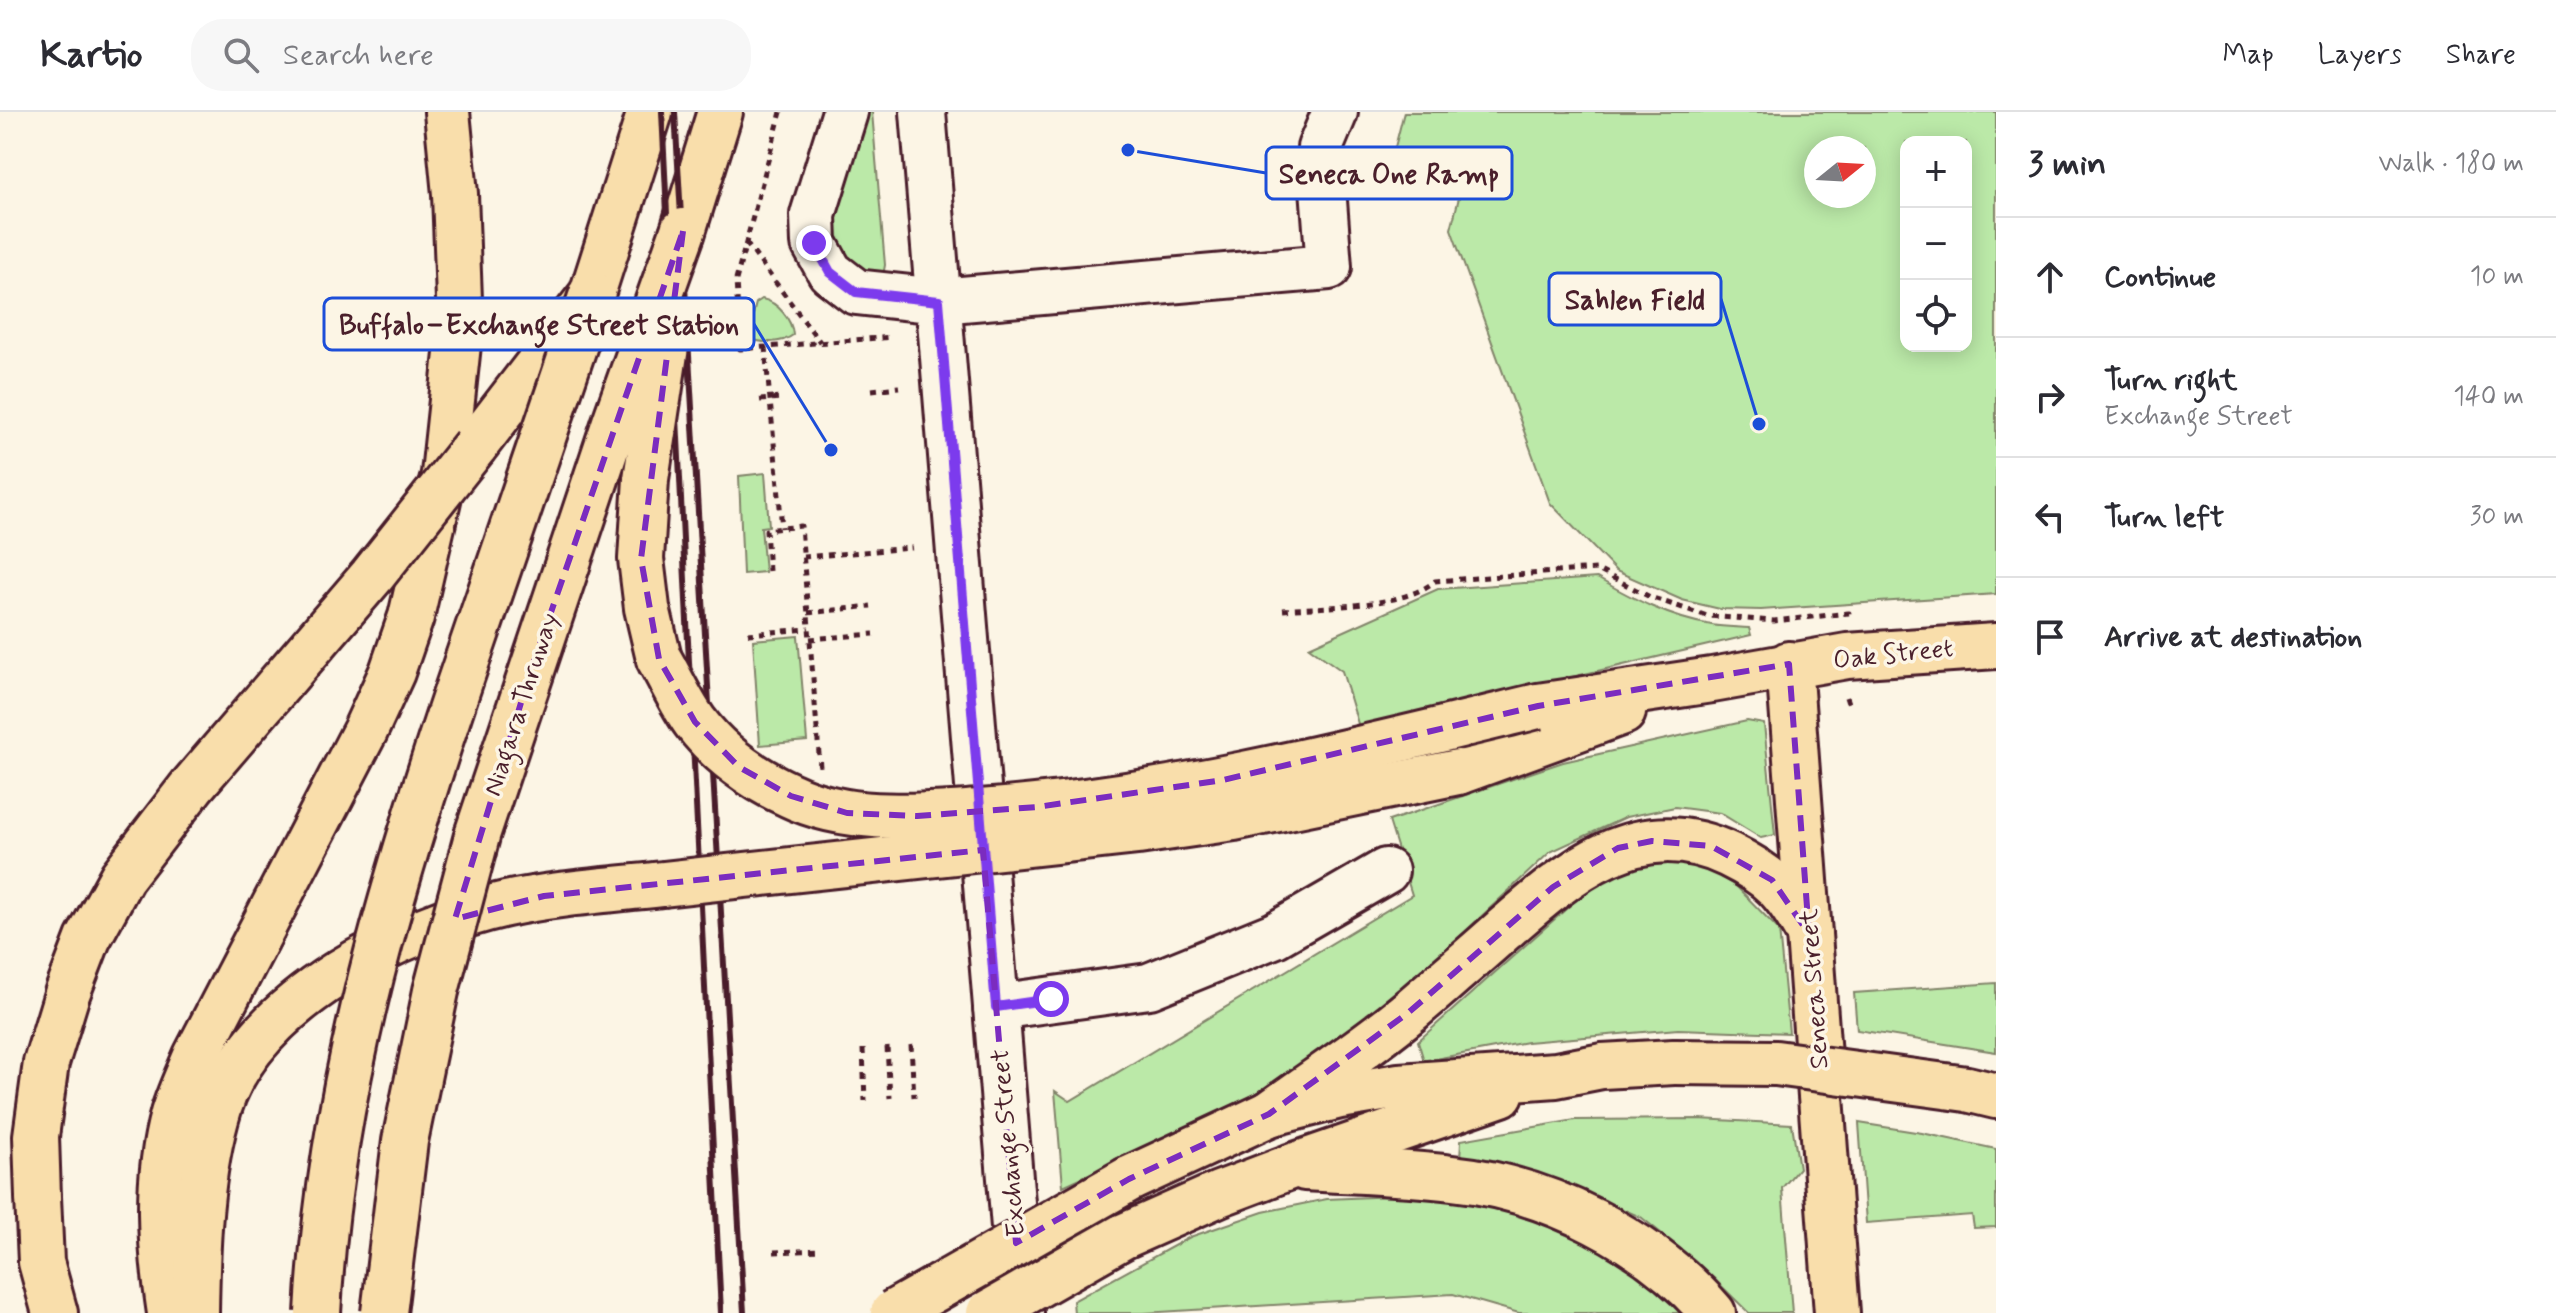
<!DOCTYPE html>
<meta charset="utf-8">
<style>
:root{--surface:#fff;--page:#f7f7f7;--text:#2b2b33;--muted:#7c7c81;--line:#e1e1e2}
body{margin:0;font-family:Mynerve,sans-serif;background:var(--page);color:var(--text)}
.controls{position:absolute;right:24px;top:24px;display:grid;overflow:hidden;border-radius:16px;box-shadow:0 4px 20px #0003}
.controls button{width:72px;height:72px;display:grid;place-items:center;padding:0;border:0;border-bottom:2px solid var(--line);background:var(--surface);color:var(--text);font:40px sans-serif}
.compass{position:absolute;left:1804px;top:24px;width:72px;height:72px;border-radius:50%;background:var(--surface);box-shadow:0 4px 20px #0003;rotate:72deg}
.stop{position:absolute;width:24px;height:24px;margin:-18px;border:6px solid #7c3aed;border-radius:50%;background:#fff}
.stop.end{background:#7c3aed;border-color:#fff;box-shadow:0 2px 8px #0008}
.list{margin:0;padding:0;list-style:none}
h2{display:flex;justify-content:space-between;align-items:center;height:104px;margin:0;padding:0 32px;font-size:34px}
h2 small{font-size:26px;font-weight:400;color:var(--muted)}
.list li{display:grid;grid-template-columns:52px 1fr auto;gap:24px;align-items:center;box-sizing:border-box;height:120px;padding:0 32px;border-top:2px solid var(--line)}
.list b{display:block;font-size:30px;white-space:nowrap}
.list p{margin:0;font-size:26px;white-space:nowrap;color:var(--muted)}
.list em{font-size:26px;font-style:normal;color:var(--muted)}
.icon{flex:none;width:44px;height:44px;fill:none;stroke:currentColor;stroke-width:2;stroke-linecap:round;stroke-linejoin:round}
.map{position:relative;flex:none;width:1996px;height:1201px;overflow:hidden}
header{display:flex;align-items:center;gap:48px;box-sizing:border-box;height:112px;padding:0 40px;background:var(--surface);border-bottom:2px solid var(--line)}
header strong{font-size:38px}
nav{display:flex;gap:44px;margin-inline-start:auto;font-size:28px}
.search{width:560px;height:72px;background:var(--page);display:flex;align-items:center;gap:20px;box-sizing:border-box;padding:0 28px;border-radius:32px;color:var(--muted);font-size:30px}
main{display:flex}
aside{flex:1;background:var(--surface)}
.map>svg:first-child{display:block}
.green{fill:#bbe9a8;stroke:#82846a;stroke-width:2;fill-rule:evenodd}
.lines{fill:none;stroke-linecap:round;stroke-linejoin:round}
.minor-casing{stroke:#4a1f2b;stroke-width:50}
.major-casing{stroke:#4a1f2b;stroke-width:50}
.highway-casing{stroke:#4a1f2b;stroke-width:50}
.path{stroke:#4a1f2b;stroke-width:5;stroke-dasharray:6 6;stroke-linecap:butt}
.minor{stroke:#fcf5e5;stroke-width:44}
.major{stroke:#f9deab;stroke-width:44}
.highway{stroke:#f9deab;stroke-width:44}
.rail{stroke:#4a1f2b;stroke-width:6}
.highway-bridge-casing{stroke:#4a1f2b;stroke-width:50;stroke-linecap:butt}
.highway-bridge{stroke:#f9deab;stroke-width:44}
.route{stroke:#7c3aed;stroke-width:10}
.marked{fill:none;stroke:#7b2cbf;stroke-width:6;stroke-dasharray:16 10;stroke-linejoin:round}
.labels{text-anchor:middle;stroke-width:7;stroke-linejoin:round;paint-order:stroke}
.street-label{font-size:26px;fill:#4a1f2b;stroke:#fcf5e5}
.leader{fill:none;stroke:#1d4ed8;stroke-width:3}
.callout-dot{fill:#1d4ed8;stroke:#fcf5e5;stroke-width:3}
.callout{fill:#fcf5e5;stroke:#1d4ed8;stroke-width:3}
.callout-label{font-size:28px;text-anchor:middle;font-weight:bold;fill:#4a1f2b}
</style>
<header>
<strong>Kartio</strong>
<div class="search"><svg class="icon" aria-label="search" viewBox="0 0 24 24"><circle cx="10" cy="10" r="6"/><path d="M15 15l6 6"/></svg>Search here</div>
<nav><a>Map</a><a>Layers</a><a>Share</a></nav>
</header>
<main>
<div class="map">
<svg width="1996" height="1201" viewBox="0 0 1996 1201">
<rect width="100%" height="100%" fill="#fcf5e5"/>
<filter id="ink" filterUnits="userSpaceOnUse"><feTurbulence type="fractalNoise" baseFrequency=".0125" numOctaves="2"/><feDisplacementMap in="SourceGraphic" scale="16" xChannelSelector="R" yChannelSelector="G"/><feConvolveMatrix kernelMatrix="1 2 1 2 8 2 1 2 1" color-interpolation-filters="sRGB"/></filter>
<g filter="url(#ink)">
<g class="green">
<path d="M 862,0 L 872,0 L 885,153 L 883,164 C 864,158 847,152 837,134 C 823,109 854,29 862,0 Z"/>
<path d="M 1404,0 L 1996,0 L 1996,482 L 1761,498 L 1720,497 L 1682,488 L 1616,459 L 1550,391 L 1451,117 L 1465,62 L 1394,39 ZM 1906,30 L 1966,30 L 1966,234 L 1906,234 ZM 1816,36 L 1864,36 L 1864,84 L 1816,84 Z"/>
<path d="M 762,187 C 778,190 792,208 793,223 C 783,231 763,232 751,227 L 749,218 L 756,191 Z"/>
<path d="M 765,361 L 769,414 L 761,415 L 765,460 L 743,462 L 739,364 Z"/>
<path d="M 1597,466 C 1632,486 1671,507 1712,513 C 1724,515 1737,515 1749,516 L 1751,523 L 1359,615 L 1342,559 L 1309,535 L 1438,477 Z"/>
<path d="M 798,524 L 807,629 L 760,633 L 753,528 Z"/>
<path d="M 1747,609 L 1764,612 L 1775,723 L 1761,726 L 1720,701 L 1675,695 L 1626,705 L 1550,740 L 1378,901 L 1273,978 L 1063,1074 L 1055,979 L 1070,989 L 1412,783 L 1389,709 L 1563,650 Z"/>
<path d="M 1664,746 L 1697,751 L 1737,775 L 1779,818 L 1789,921 L 1678,917 L 1527,930 L 1424,949 L 1418,929 L 1584,781 L 1630,753 Z"/>
<path d="M 1996,871 L 1996,940 L 1857,918 L 1854,881 Z"/>
<path d="M 1699,1007 L 1792,1012 L 1799,1056 L 1782,1076 L 1792,1201 L 1749,1201 L 1696,1149 L 1641,1105 L 1562,1071 L 1460,1048 L 1461,1028 L 1575,1008 Z"/>
<path d="M 1859,1011 L 1922,1021 L 1996,1037 L 1996,1115 L 1974,1116 L 1972,1103 L 1866,1111 Z"/>
<path d="M 1395,1084 C 1428,1087 1462,1089 1494,1095 C 1570,1110 1629,1153 1687,1201 L 1519,1201 L 1453,1182 L 1144,1201 L 1074,1201 L 1073,1189 L 1190,1125 L 1263,1100 L 1327,1087 Z"/>
</g>
<g class="lines">
<g class="minor-casing">
<g id="minor">
<path d="M 845,0 L 813,103 L 814,131 L 830,160 L 856,180 L 939,189 L 1329,155 L 1320,36 L 1335,0"/>
<path d="M 923,0 L 1021,1201"/>
<path d="M 996,895 L 1149,874 L 1275,823 L 1386,759"/>
</g>
</g>
<g class="major-casing">
<path id="major" d="M 1789,552 L 1837,1201"/>
</g>
<g class="highway-casing">
<g id="highway">
<path d="M 683,119 L 720,0"/>
<path d="M 475,334 L 592,182 L 650,0"/>
<path d="M 646,367 L 641,447 L 647,496 L 659,547"/>
<path d="M 1538,594 L 1712,568 L 1847,544 L 1996,534"/>
<path d="M 1458,660 L 1623,600"/>
<path d="M 1967,977 L 1996,984"/>
<path d="M 1269,1002 C 1316,968 1367,935 1411,898 C 1442,871 1473,845 1503,818 C 1568,761 1638,699 1729,743 C 1772,764 1786,780 1809,822"/>
<path d="M 1305,1056 C 1353,1059 1403,1060 1452,1066 C 1548,1076 1650,1128 1713,1201"/>
<path d="M 1129,1067 L 1269,1002 L 1340,984 L 1399,974 L 1556,963 L 1602,954 L 1674,950"/>
<path d="M 38,1085 L 41,1150 L 55,1201"/>
<path d="M 1122,1125 L 1219,1082 L 1290,1055 L 1501,982"/>
<path d="M 170,1201 C 160,1134 155,1068 173,1002 C 179,982 188,963 196,944 L 365,619 L 392,560 L 411,505 L 444,362 L 460,214 L 455,82 L 447,0"/>
<path d="M 196,1201 C 197,1132 199,1062 219,996 C 253,888 403,815 506,792 C 557,781 610,778 663,772"/>
</g>
</g>
<g class="path">
<path d="M 781,0 L 736,168 L 740,237 L 892,225"/>
<path d="M 746,131 L 820,230"/>
<path d="M 765,235 L 782,416"/>
<path d="M 872,278 L 899,275"/>
<path d="M 760,288 L 781,286"/>
<path d="M 803,445 L 912,436"/>
<path d="M 769,459 L 766,418 L 801,414 L 820,655"/>
<path d="M 1283,498 C 1325,494 1403,496 1435,469 L 1596,457 L 1650,485 L 1707,504 L 1774,509 L 1849,501 L 1849,505"/>
<path d="M 808,501 L 871,494"/>
<path d="M 748,522 L 809,517"/>
<path d="M 810,527 L 874,522"/>
<path d="M 1846,585 L 1849,594"/>
<path d="M 911,933 L 914,985"/>
<path d="M 887,935 L 890,986"/>
<path d="M 863,937 L 865,989"/>
<path d="M 774,1140 L 820,1138"/>
</g>
<use href="#minor" class="minor"/>
<use href="#major" class="major"/>
<use href="#highway" class="highway"/>
<g class="rail">
<path d="M 662,0 L 721,1201"/>
<path d="M 675,0 L 744,1201"/>
</g>
<g class="highway-bridge-casing">
<g id="highway-bridge">
<path d="M 646,367 L 669,215"/>
<path d="M 659,547 C 671,567 681,591 695,610 C 719,642 754,667 790,683 C 848,711 918,704 980,700 C 1170,686 1353,639 1538,594"/>
<path d="M 663,772 L 1138,720 L 1234,706 L 1458,660"/>
<path d="M 1674,950 L 1776,951 L 1967,977"/>
<path d="M 38,1085 L 36,1024 L 46,951 L 67,882 L 88,827 L 122,765 L 192,674 L 372,464 L 475,334"/>
<path d="M 318,1201 C 330,971 397,753 471,537 C 511,419 551,301 592,182"/>
<path d="M 384,1201 L 405,1029 L 436,879 L 478,720 L 615,310 L 683,119"/>
<path d="M 893,1201 L 1129,1067"/>
<path d="M 989,1201 L 1122,1125"/>
</g>
</g>
<use href="#highway-bridge" class="highway-bridge"/>
</g>
</g>
<g class="lines" filter="url(#ink)">
<path class="route" d="M 814,131 L 830,160 L 856,180 L 939,189 L 996,895 L 1051,887"/>
</g>
<path class="marked" d="M 683,119 L 641,447 L 659,547 L 695,610 L 739,655 L 791,684 L 847,701 L 917,704 L 1037,695 L 1223,668 L 1538,594 L 1789,552 L 1809,822 L 1772,768 L 1711,734 L 1652,729 L 1618,736 L 1553,775 L 1408,901 L 1269,1002 L 1129,1067 L 1016,1131 L 983,738 L 544,784 L 455,807 L 531,558 Z"/>
<g class="labels">
<g class="street-label">
<text transform="translate(1893 541) rotate(-6)" y="9">Oak Street</text>
<text transform="translate(520 592) rotate(-72)" y="9">Niagara Thruway</text>
<text transform="translate(1813 877) rotate(-94)" y="9">Seneca Street</text>
<text transform="translate(1007 1031) rotate(-95)" y="9">Exchange Street</text>
</g>
</g>
<path class="leader" d="M1128 38L1266 61M1759 312L1721 187M831 338L754 212"/>
<g class="callout-dot">
<circle cx="1128" cy="38" r="8"/>
<circle cx="1759" cy="312" r="8"/>
<circle cx="831" cy="338" r="8"/>
</g>
<g class="callout">
<rect x="1266" y="35" width="246" height="52" rx="8"/>
<rect x="1549" y="161" width="172" height="52" rx="8"/>
<rect x="324" y="186" width="430" height="52" rx="8"/>
</g>
<g class="callout-label">
<text x="1389" y="71">Seneca One Ramp</text>
<text x="1635" y="197">Sahlen Field</text>
<text x="539" y="222">Buffalo–Exchange Street Station</text>
</g>
</svg>
<div class="controls">
<button>+</button>
<button>−</button>
<button><svg class="icon" aria-label="locate" viewBox="0 0 24 24"><circle cx="12" cy="12" r="6"/><path d="M12 2v4M12 18v4M2 12h4M18 12h4"/></svg></button>
</div>
<svg class="compass" viewBox="-18 -18 36 36"><path d="M0-13l5 13h-10z" fill="#e53935"/><path d="M0 13l5-13h-10z" fill="#7c7c81"/></svg>
<div class="stop" style="left:1051px;top:887px"></div>
<div class="stop end" style="left:814px;top:131px"></div>
</div>
<aside>
<h2>3 min<small>Walk · 180 m</small></h2>
<ul class="list">
<li><svg class="icon" aria-label="ahead" viewBox="0 0 24 24"><path d="M12 20V5M6 11l6-6 6 6"/></svg><div><b>Continue</b></div><em>10 m</em></li>
<li><svg class="icon" aria-label="right" viewBox="0 0 24 24"><path d="M7 20v-9h11M14 6l5 5-5 5"/></svg><div><b>Turn right</b><p>Exchange Street</p></div><em>140 m</em></li>
<li><svg class="icon" aria-label="left" viewBox="0 0 24 24"><path d="M17 20v-9H6M10 6l-5 5 5 5"/></svg><div><b>Turn left</b></div><em>30 m</em></li>
<li><svg class="icon" aria-label="arrive" viewBox="0 0 24 24"><path d="M6 21V4h12l-3 4 3 4H6"/></svg><div><b>Arrive at destination</b></div></li>
</ul>
</aside>
</main>
